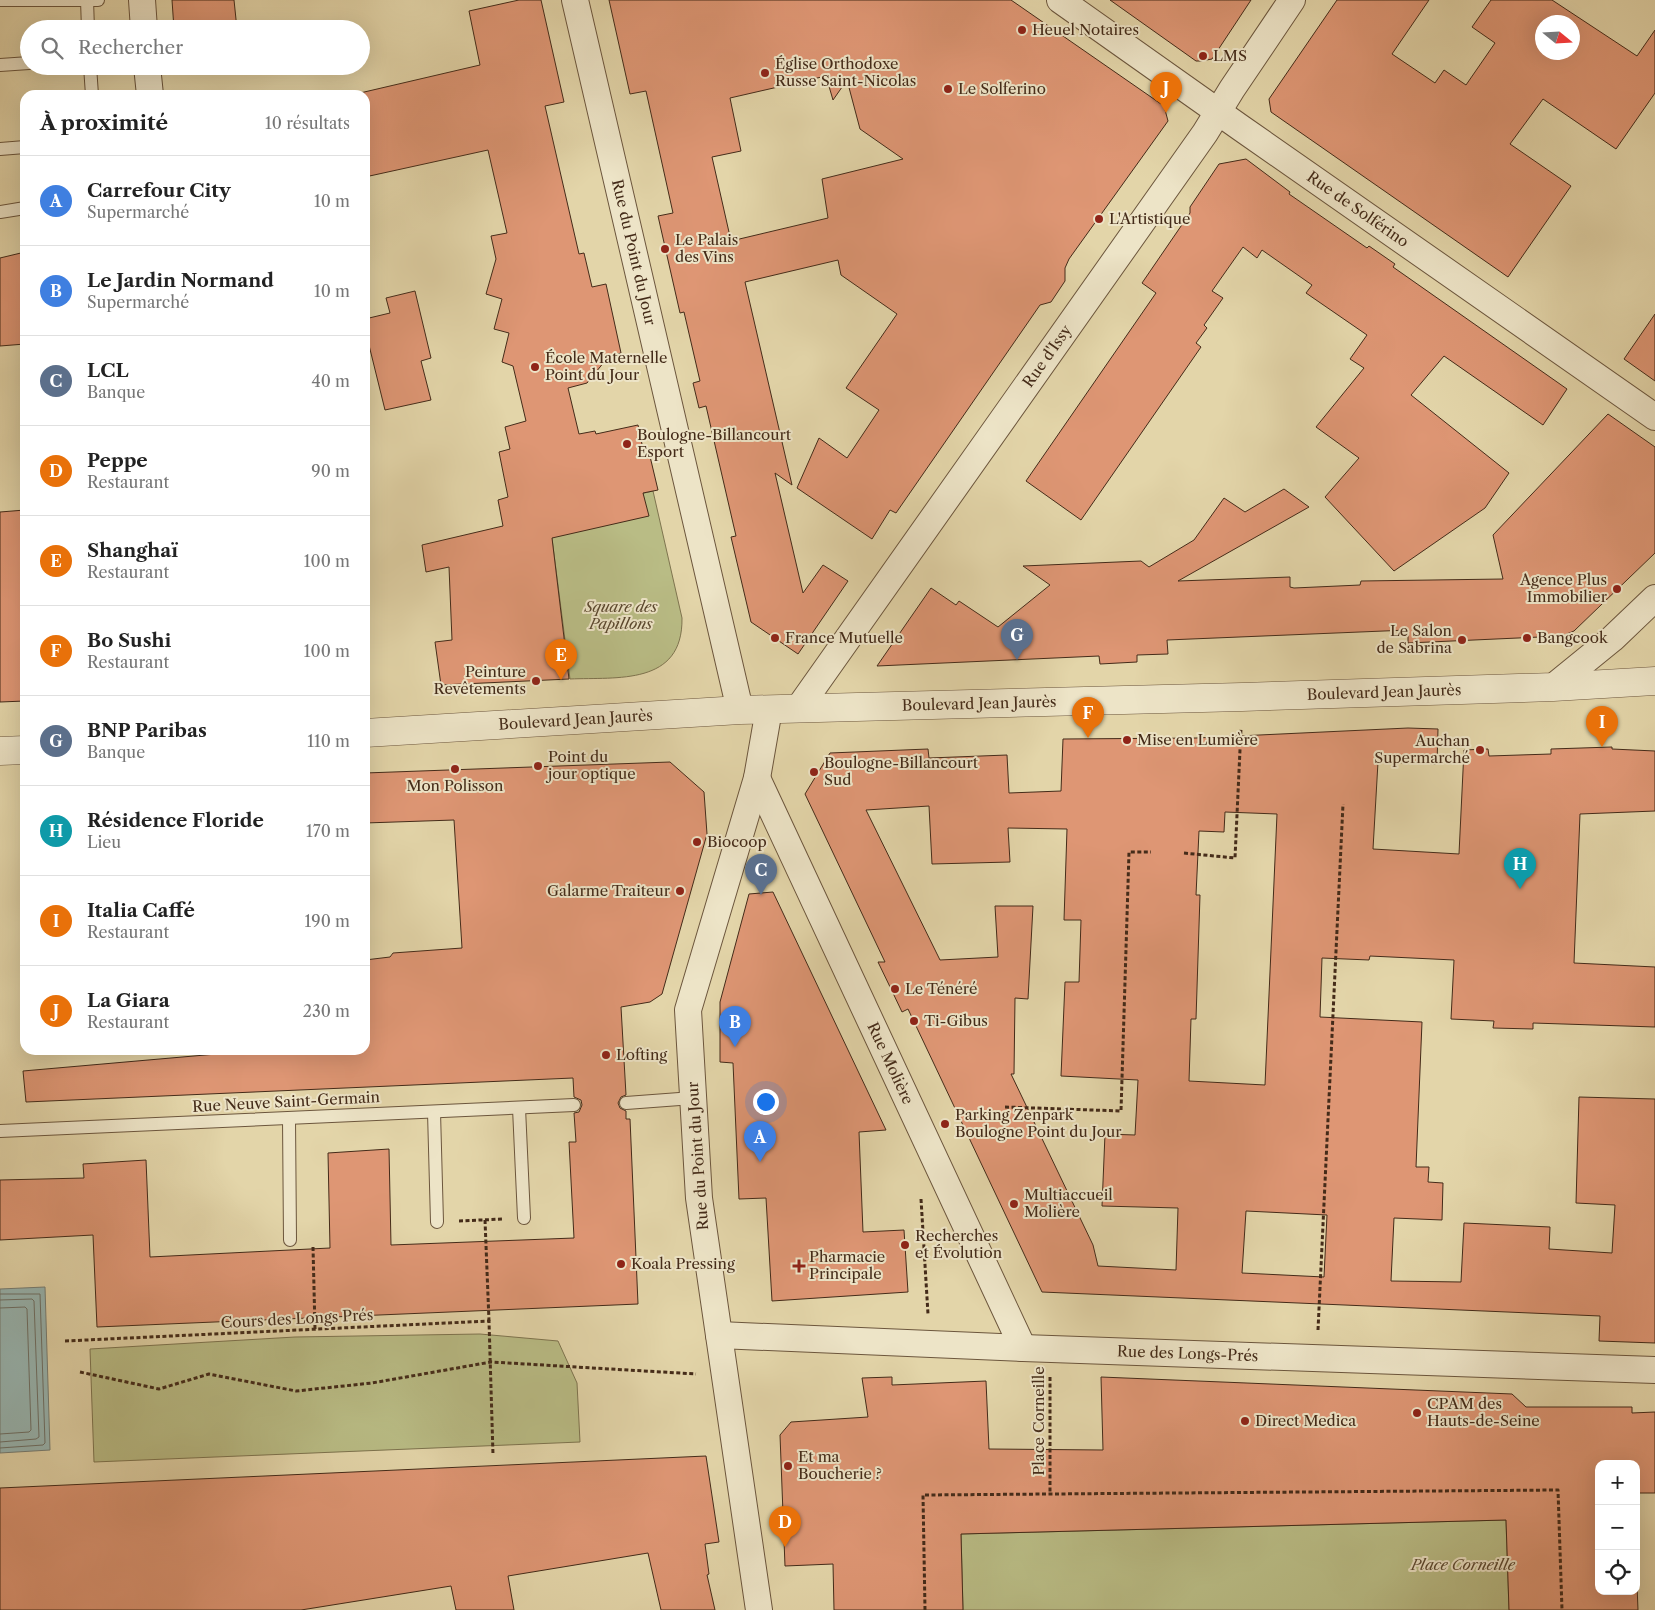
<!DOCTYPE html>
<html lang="fr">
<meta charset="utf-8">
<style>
:root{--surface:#fff;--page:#f2f2f2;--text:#222;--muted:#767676;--line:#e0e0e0;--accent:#8f2418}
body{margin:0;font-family:"Libre Caslon Text",serif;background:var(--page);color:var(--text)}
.controls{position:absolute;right:15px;bottom:15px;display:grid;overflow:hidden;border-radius:10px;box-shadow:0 5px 20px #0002}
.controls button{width:45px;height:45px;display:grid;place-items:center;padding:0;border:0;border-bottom:1px solid var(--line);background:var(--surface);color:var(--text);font:25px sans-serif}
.compass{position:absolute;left:1535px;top:15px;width:45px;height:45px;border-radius:50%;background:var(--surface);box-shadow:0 5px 20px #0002;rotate:108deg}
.you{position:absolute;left:765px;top:1101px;width:18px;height:18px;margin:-12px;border:4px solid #fff;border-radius:50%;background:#1a73e8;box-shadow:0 0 0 8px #1a73e833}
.badge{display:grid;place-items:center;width:32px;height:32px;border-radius:50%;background:var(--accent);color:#fff;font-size:16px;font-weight:700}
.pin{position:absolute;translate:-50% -41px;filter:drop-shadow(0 1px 2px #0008)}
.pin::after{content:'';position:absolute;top:26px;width:18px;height:15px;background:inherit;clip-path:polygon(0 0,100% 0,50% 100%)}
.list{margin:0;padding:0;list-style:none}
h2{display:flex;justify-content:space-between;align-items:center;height:65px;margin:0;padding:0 20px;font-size:21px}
h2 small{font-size:16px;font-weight:400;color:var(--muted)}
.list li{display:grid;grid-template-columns:32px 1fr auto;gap:15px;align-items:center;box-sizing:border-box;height:90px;padding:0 20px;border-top:1px solid var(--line)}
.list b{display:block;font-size:19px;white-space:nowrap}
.list p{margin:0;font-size:16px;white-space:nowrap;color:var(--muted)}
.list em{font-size:16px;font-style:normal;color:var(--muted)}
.icon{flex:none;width:28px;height:28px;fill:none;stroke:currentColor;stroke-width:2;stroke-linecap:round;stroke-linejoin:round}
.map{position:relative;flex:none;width:1655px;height:1610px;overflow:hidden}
.search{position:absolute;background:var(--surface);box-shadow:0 5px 20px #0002;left:20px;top:20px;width:350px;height:55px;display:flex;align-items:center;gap:12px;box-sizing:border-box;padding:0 18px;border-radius:28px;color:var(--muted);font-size:19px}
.panel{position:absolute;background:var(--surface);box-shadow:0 5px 20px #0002;left:20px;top:90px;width:350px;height:965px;border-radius:15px}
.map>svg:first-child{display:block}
.green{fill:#b9bc85;stroke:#7e744f}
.water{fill:#98b6b2;stroke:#767e75}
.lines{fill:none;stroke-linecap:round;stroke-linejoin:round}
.shore{stroke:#6e7066;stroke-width:1}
.building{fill:#de9674;stroke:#442b19;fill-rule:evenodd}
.service-casing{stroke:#6c563d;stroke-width:14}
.minor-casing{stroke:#6c563d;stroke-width:28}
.tertiary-casing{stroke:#6c563d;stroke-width:29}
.path{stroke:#442b19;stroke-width:3;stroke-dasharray:4 2.5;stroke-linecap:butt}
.service{stroke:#ede4c7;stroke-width:12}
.minor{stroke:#ede4c7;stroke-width:26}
.tertiary{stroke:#ede4c7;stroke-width:28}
.poi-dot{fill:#8f2418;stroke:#ede4c7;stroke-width:2}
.labels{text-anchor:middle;stroke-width:4;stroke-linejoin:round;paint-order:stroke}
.poi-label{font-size:15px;fill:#442b19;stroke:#ede4c7;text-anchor:start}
.street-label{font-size:15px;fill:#442b19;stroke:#ede4c7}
.park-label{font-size:15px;font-style:italic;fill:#5b482f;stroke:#ede4c7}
</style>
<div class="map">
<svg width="1655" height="1610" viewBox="0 0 1655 1610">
<rect width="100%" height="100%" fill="#e3d5a9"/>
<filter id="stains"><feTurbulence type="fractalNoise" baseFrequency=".004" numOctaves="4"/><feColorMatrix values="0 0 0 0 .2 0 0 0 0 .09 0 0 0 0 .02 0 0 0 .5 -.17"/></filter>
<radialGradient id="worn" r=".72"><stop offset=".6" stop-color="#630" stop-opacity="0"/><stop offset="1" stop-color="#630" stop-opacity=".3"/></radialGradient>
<g class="green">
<path d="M 653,491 L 682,618 C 683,686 617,677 570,679 L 549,515 Z"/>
<path d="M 480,1334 L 558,1341 L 577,1383 L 580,1442 L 94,1462 L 90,1349 L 295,1337 Z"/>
<path d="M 1506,1520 L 1509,1610 L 963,1610 L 961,1534 Z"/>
</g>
<path class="water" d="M 45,1287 L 50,1450 L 0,1453 L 0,1289 Z"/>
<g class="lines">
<g class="shore">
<path d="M 0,1294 L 40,1294 L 45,1443 L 43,1445 L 0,1448"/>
<path d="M 0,1300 L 32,1299 L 34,1301 L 39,1437 L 36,1439 L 0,1442"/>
<path d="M 0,1308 L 25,1307 L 27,1309 L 31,1430 L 29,1432 L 0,1434"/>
</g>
</g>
<g class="building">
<path d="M 172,0 L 234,0 L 237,29 L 174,29 Z"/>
<path d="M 519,0 L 541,0 L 564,102 L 545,106 L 579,254 L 584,253 L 592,287 L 606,284 L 621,353 L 609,356 L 587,383 L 568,388 L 579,434 L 595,431 L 596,434 L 638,425 L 643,449 L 648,448 L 658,490 L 643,493 L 649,516 L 552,538 L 569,679 L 441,685 L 435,642 L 452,640 L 449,567 L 426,572 L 422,545 L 503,526 L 498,500 L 508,497 L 499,452 L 510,449 L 505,427 L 526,421 L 513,366 L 502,362 L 509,333 L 494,329 L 502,299 L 486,294 L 496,259 L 491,236 L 507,233 L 488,150 L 365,177 L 365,95 L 360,93 L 480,65 L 469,11 Z"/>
<path d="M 609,0 L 1011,0 L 1164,106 L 1168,121 L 1069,259 L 1065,268 L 1065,281 L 1051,302 L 1040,305 L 896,513 L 890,510 L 872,539 L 797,488 L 819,438 L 847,458 L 879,410 L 846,388 L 897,314 L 841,275 L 838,260 L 745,282 L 792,485 L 775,473 L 803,593 L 823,565 L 848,581 L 798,654 L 751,622 L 731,537 L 736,536 L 706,406 L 699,408 L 693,383 L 700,381 L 684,312 L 680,313 L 658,216 L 673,213 L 646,91 L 630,94 ZM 826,76 L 833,100 L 847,80 L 860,129 L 903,159 L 822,179 L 828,218 L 731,241 L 712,157 L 741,151 L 730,98 Z"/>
<path d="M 1110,0 L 1251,0 L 1212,59 L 1201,61 L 1196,61 Z"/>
<path d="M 1337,0 L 1429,0 L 1392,54 L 1435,83 L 1444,70 L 1466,85 L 1495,43 L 1472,27 L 1491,0 L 1552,0 L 1637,56 L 1655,30 L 1655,93 L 1616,149 L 1543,99 L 1510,144 L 1571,186 L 1508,277 L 1271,112 L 1269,99 ZM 1542,22 L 1572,22 L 1572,52 L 1542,52 Z"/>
<path d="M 1246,159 L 1290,192 L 1289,194 L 1367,248 L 1369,246 L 1395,264 L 1393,267 L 1567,389 L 1543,425 L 1444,356 L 1411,395 L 1509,473 L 1485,508 L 1394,571 L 1325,497 L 1359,458 L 1316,427 L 1364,368 L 1350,359 L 1367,335 L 1306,293 L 1312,285 L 1262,250 L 1257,258 L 1243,247 L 1212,291 L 1223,298 L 1204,325 L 1207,328 L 1196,343 L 1201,347 L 1081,520 L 1026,481 L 1156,293 L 1142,283 L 1190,213 L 1190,207 L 1219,164 Z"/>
<path d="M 25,252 L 25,344 L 0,346 L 0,258 Z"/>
<path d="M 415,291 L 431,358 L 421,361 L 431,400 L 385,410 L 365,329 L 365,319 L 390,313 L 386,298 Z"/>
<path d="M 1655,314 L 1655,381 L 1624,359 Z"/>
<path d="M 1608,414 L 1655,447 L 1655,553 L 1574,631 L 1562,636 L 1408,643 L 1408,630 L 1167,640 L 1168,654 L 1137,655 L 1137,662 L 1100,664 L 1099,656 L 877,666 L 931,588 L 956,605 L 959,601 L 998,627 L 1050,585 L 1023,566 L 1141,561 L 1149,567 L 1194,540 L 1224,498 L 1245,512 L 1284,489 L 1309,507 L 1178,581 L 1290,577 L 1290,587 L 1294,588 L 1360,585 L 1361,581 L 1503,579 L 1493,535 Z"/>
<path d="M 25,510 L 25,701 L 0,702 L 0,512 Z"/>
<path d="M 1408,728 L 1438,729 L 1437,764 L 1378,762 L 1373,849 L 1459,854 L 1464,750 L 1488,749 L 1489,756 L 1551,754 L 1551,749 L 1612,747 L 1612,749 L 1655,751 L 1655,811 L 1580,814 L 1574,963 L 1655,967 L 1655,1027 L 1533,1023 L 1533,1029 L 1493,1028 L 1494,1021 L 1451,1019 L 1454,960 L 1370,956 L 1369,960 L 1322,958 L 1320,1017 L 1422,1022 L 1416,1167 L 1429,1167 L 1428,1182 L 1443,1183 L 1442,1220 L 1394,1218 L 1391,1281 L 1461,1282 L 1464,1223 L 1550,1227 L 1549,1249 L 1612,1253 L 1615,1205 L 1576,1203 L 1579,1097 L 1655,1099 L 1655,1343 L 1599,1341 L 1600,1316 L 1042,1292 L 908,1009 L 902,1012 L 892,991 L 878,962 L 885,962 L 805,794 L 830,753 L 928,749 L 929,758 L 1007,755 L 1009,793 L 1061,791 L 1063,739 L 1196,738 ZM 929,806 L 932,864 L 1010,862 L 1008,828 L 1067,829 L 1064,920 L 1081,920 L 1079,982 L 1065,982 L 1061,1076 L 1138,1080 L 1135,1135 L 1105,1134 L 1102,1206 L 1178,1208 L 1176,1270 L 1098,1266 L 1093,1245 L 1011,1074 L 1014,1074 L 1015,998 L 1028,999 L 1033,906 L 995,906 L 998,957 L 940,960 L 866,810 ZM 1225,812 L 1277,814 L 1265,1085 L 1189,1081 L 1191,1019 L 1196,1019 L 1200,895 L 1196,895 L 1199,831 L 1224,832 ZM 1246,1211 L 1327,1215 L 1324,1277 L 1242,1273 Z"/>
<path d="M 670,762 L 704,792 L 707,834 L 662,994 L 650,1002 L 621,1007 L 626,1095 L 621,1097 L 618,1103 L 620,1108 L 626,1111 L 626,1119 L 630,1119 L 638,1304 L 97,1327 L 93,1235 L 0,1240 L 0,1180 L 84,1178 L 83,1164 L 146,1160 L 150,1257 L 330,1248 L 328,1153 L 389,1149 L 391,1245 L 574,1238 L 569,1142 L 576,1142 L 574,1113 L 579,1112 L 582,1105 L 581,1100 L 574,1097 L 573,1078 L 26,1102 L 23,1071 L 262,1050 L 365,1050 L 365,960 L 390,957 L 393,953 L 462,948 L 454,820 L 365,823 L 365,773 Z"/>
<path d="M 773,892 L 886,1130 L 859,1132 L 863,1232 L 904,1230 L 908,1292 L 772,1301 L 766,1198 L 739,1199 L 733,1063 L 720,1062 L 720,1002 L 749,894 Z"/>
<path d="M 892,1377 L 892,1385 L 986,1381 L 989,1449 L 1103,1450 L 1101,1377 L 1512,1394 L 1526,1407 L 1632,1407 L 1632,1413 L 1655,1412 L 1655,1493 L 1636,1493 L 1636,1464 L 1599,1464 L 1599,1591 L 1636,1591 L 1636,1559 L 1638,1610 L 1509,1610 L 1506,1520 L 961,1534 L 963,1610 L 834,1610 L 833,1564 L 785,1566 L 780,1435 L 791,1422 L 868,1417 L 862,1378 Z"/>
<path d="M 706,1456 L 719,1542 L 705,1544 L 709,1574 L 707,1575 L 715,1610 L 661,1610 L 648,1553 L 508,1576 L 514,1610 L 456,1610 L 451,1586 L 301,1610 L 0,1610 L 0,1488 Z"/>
</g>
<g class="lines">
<g class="service-casing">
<g id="service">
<path d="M 0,0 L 98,0"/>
<path d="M 87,0 L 88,29"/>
<path d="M 0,65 L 29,63"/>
<path d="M 90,66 L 92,95"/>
<path d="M 0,149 L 25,147"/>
<path d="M 0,212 L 25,208"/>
<path d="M 626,1103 L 693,1098"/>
<path d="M 519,1108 L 524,1218"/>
<path d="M 434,1112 L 437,1222"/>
<path d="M 289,1119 L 290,1240"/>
<path d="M 0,1131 L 574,1105"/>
</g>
</g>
<g class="minor-casing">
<g id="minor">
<path d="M 142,0 L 144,29"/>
<path id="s1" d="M 575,0 L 740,710"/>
<path id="s2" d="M 1060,0 L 1241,128 L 1655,417"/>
<path d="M 147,66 L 150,95"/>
<path d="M 1553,687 L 1612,639 L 1655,598"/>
<path id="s3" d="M 798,709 L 1205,133 L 1232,89 L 1292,0"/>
<path id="s4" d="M 757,778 L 1023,1348"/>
<path id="s5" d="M 719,1335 L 1023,1348 L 1655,1370"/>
<path d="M 759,1610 L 699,1198 L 688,1010 L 757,778 L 769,709"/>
</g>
</g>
<g class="tertiary-casing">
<g id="tertiary">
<path id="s6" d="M 365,733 L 740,710 L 1242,697 L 1553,687 L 1655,681"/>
<path d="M 0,751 L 25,750"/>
</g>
</g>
<g class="path">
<path d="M 1184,853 L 1235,858 L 1241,728"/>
<path d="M 1005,1107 L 1121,1111 L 1129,852 L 1151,852"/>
<path d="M 921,1199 L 928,1314"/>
<path d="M 485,1220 L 489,1321"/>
<path d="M 459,1221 L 503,1219"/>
<path d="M 313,1247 L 315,1329"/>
<path d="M 1318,1330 L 1343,804"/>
<path d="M 65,1341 L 489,1321 L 493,1455"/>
<path d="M 80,1372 L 159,1389 L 209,1374 L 296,1391 L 372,1383 L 491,1362 L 696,1374"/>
<path d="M 1050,1377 L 1050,1494"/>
<path d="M 925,1610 L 923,1495 L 1558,1490 L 1562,1610"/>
</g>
<use href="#service" class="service"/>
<use href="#minor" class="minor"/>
<use href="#tertiary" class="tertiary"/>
</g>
<g class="poi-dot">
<circle cx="1022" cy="30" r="5"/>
<circle cx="1203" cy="56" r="5"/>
<circle cx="765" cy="73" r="5"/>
<circle cx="948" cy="89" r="5"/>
<circle cx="1099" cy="219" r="5"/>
<circle cx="665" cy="249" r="5"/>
<circle cx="535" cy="367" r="5"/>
<circle cx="627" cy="444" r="5"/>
<circle cx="1617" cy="589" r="5"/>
<circle cx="775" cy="638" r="5"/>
<circle cx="1527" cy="638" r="5"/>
<circle cx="1462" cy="640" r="5"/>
<circle cx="536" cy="681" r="5"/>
<circle cx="1127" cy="740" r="5"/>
<circle cx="1480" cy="750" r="5"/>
<circle cx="538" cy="766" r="5"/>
<circle cx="455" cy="769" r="5"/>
<circle cx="814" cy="772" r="5"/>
<circle cx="697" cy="842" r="5"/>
<circle cx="680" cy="891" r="5"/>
<circle cx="895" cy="989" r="5"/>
<circle cx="914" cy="1021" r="5"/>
<circle cx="606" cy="1055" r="5"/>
<circle cx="945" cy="1124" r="5"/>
<circle cx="1014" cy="1204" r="5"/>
<circle cx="905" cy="1245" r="5"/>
<circle cx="621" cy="1264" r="5"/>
<path d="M796.5 1258.5h5v5h5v5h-5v5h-5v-5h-5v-5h5z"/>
<circle cx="1417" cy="1413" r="5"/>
<circle cx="1245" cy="1421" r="5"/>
<circle cx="788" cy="1466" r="5"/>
</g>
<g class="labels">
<g class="poi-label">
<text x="1032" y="35">Heuel Notaires</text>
<text x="1213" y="61">LMS</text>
<text x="775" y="69">Église Orthodoxe<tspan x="775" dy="17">Russe Saint-Nicolas</tspan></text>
<text x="958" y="94">Le Solferino</text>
<text x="1109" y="224">L'Artistique</text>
<text x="675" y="245">Le Palais<tspan x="675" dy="17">des Vins</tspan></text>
<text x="545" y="363">École Maternelle<tspan x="545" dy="17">Point du Jour</tspan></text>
<text x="637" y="440">Boulogne-Billancourt<tspan x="637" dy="17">Esport</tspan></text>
<text x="1607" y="585" text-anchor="end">Agence Plus<tspan x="1607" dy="17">Immobilier</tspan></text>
<text x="1452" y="636" text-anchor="end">Le Salon<tspan x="1452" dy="17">de Sabrina</tspan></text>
<text x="785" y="643">France Mutuelle</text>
<text x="1537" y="643">Bangcook</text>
<text x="526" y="677" text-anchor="end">Peinture<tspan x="526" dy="17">Revêtements</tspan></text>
<text x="1137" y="745">Mise en Lumière</text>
<text x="1470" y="746" text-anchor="end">Auchan<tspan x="1470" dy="17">Supermarché</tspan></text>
<text x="548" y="762">Point du<tspan x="548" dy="17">jour optique</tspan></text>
<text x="824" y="768">Boulogne-Billancourt<tspan x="824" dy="17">Sud</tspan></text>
<text x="455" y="791" text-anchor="middle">Mon Polisson</text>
<text x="707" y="847">Biocoop</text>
<text x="670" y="896" text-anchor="end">Galarme Traiteur</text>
<text x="905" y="994">Le Ténéré</text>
<text x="924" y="1026">Ti-Gibus</text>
<text x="616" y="1060">Lofting</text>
<text x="955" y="1120">Parking Zenpark<tspan x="955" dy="17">Boulogne Point du Jour</tspan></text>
<text x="1024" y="1200">Multiaccueil<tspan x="1024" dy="17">Molière</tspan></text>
<text x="915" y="1241">Recherches<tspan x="915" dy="17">et Évolution</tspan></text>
<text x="809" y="1262">Pharmacie<tspan x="809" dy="17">Principale</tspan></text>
<text x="631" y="1269">Koala Pressing</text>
<text x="1427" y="1409">CPAM des<tspan x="1427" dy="17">Hauts-de-Seine</tspan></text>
<text x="1255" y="1426">Direct Medica</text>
<text x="798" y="1462">Et ma<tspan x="798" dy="17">Boucherie ?</tspan></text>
</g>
<g class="street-label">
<text dy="5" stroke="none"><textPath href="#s2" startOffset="364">Rue de Solférino</textPath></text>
<text dy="5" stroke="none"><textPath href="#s1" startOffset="259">Rue du Point du Jour</textPath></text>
<text dy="5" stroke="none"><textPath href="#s3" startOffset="432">Rue d'Issy</textPath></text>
<text dy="5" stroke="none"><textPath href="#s6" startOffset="1020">Boulevard Jean Jaurès</textPath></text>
<text dy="5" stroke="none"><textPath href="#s6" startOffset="615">Boulevard Jean Jaurès</textPath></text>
<text dy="5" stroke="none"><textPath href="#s6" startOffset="211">Boulevard Jean Jaurès</textPath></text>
<text dy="5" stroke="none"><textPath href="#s4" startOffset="315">Rue Molière</textPath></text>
<text transform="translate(286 1102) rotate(-3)" y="5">Rue Neuve Saint-Germain</text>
<text transform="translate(698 1156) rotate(-94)" y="5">Rue du Point du Jour</text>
<text transform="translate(297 1319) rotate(-3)" y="5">Cours des Longs Prés</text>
<text dy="5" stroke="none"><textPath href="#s5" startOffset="469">Rue des Longs-Prés</textPath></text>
<text transform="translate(1039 1421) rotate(-90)" y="5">Place Corneille</text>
</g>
<g class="park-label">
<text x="621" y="612">Square des<tspan x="621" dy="17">Papillons</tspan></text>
<text x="1463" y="1570">Place Corneille</text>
</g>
</g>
<rect width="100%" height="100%" filter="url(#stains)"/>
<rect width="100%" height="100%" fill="url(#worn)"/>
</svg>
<div class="controls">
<button>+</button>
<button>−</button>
<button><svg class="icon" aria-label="locate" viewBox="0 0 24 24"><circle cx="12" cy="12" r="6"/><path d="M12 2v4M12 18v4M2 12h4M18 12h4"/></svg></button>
</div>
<svg class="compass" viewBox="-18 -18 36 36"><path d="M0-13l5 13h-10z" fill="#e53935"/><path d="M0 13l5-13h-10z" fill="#767676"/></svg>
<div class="you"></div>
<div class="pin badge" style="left:760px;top:1162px;background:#3f7fe0">A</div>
<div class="pin badge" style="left:735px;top:1047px;background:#3f7fe0">B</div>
<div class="pin badge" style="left:761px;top:895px;background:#5c6f8a">C</div>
<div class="pin badge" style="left:785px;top:1547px;background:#e8710a">D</div>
<div class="pin badge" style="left:561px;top:680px;background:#e8710a">E</div>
<div class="pin badge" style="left:1088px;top:738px;background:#e8710a">F</div>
<div class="pin badge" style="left:1017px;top:660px;background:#5c6f8a">G</div>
<div class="pin badge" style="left:1520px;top:889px;background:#0f9aa8">H</div>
<div class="pin badge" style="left:1602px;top:747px;background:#e8710a">I</div>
<div class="pin badge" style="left:1166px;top:113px;background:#e8710a">J</div>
<div class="search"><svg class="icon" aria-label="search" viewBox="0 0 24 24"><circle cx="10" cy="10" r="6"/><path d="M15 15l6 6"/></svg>Rechercher</div>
<section class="panel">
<h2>À proximité<small>10 résultats</small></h2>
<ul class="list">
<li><span class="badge" style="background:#3f7fe0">A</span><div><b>Carrefour City</b><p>Supermarché</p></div><em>10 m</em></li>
<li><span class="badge" style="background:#3f7fe0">B</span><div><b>Le Jardin Normand</b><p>Supermarché</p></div><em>10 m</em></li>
<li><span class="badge" style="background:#5c6f8a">C</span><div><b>LCL</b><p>Banque</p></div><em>40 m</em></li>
<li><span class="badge" style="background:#e8710a">D</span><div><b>Peppe</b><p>Restaurant</p></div><em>90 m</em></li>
<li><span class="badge" style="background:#e8710a">E</span><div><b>Shanghaï</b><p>Restaurant</p></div><em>100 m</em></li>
<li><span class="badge" style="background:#e8710a">F</span><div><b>Bo Sushi</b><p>Restaurant</p></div><em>100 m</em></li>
<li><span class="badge" style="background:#5c6f8a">G</span><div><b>BNP Paribas</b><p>Banque</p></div><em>110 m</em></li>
<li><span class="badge" style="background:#0f9aa8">H</span><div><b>Résidence Floride</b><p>Lieu</p></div><em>170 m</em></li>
<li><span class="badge" style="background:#e8710a">I</span><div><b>Italia Caffé</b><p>Restaurant</p></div><em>190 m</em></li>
<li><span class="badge" style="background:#e8710a">J</span><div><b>La Giara</b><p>Restaurant</p></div><em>230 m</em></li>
</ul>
</section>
</div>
